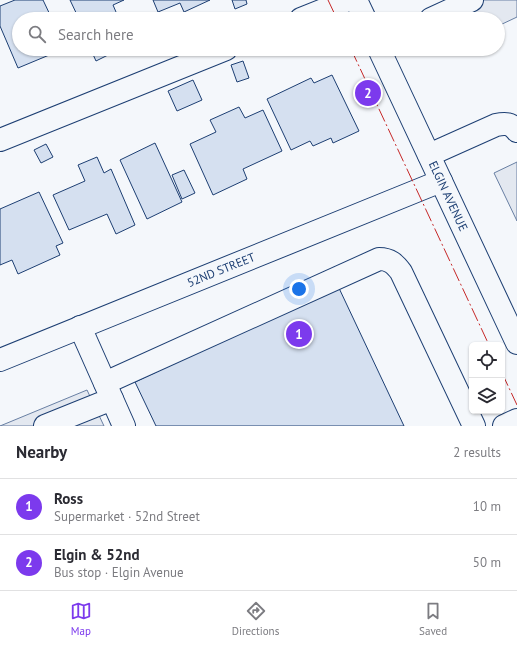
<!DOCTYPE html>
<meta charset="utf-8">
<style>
:root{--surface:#fff;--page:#f7f7f7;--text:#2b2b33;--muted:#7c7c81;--line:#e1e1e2;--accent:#7c3aed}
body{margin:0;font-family:"PT Sans",sans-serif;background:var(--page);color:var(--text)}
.controls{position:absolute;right:12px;bottom:12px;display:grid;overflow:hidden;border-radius:6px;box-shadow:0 1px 3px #0004}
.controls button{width:36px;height:36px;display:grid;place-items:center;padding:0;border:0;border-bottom:1px solid var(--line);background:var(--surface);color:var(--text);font:20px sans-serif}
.you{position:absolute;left:299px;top:289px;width:14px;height:14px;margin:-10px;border:3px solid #fff;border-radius:50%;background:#1a73e8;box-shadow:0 0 0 6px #1a73e833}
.badge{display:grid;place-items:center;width:26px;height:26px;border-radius:50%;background:var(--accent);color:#fff;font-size:13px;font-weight:700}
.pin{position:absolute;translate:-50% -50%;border:2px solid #fff;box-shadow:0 1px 4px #0006}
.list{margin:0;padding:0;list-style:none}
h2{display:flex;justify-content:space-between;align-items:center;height:52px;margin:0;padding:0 16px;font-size:17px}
h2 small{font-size:13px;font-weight:400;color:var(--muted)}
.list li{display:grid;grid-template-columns:26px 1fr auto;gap:12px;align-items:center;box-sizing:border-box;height:56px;padding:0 16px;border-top:1px solid var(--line)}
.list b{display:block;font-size:15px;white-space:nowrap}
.list p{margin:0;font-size:13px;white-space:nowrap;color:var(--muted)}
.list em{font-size:13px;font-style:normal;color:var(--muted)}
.icon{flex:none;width:22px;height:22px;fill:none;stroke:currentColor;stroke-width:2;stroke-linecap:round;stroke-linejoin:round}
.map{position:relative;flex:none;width:517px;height:426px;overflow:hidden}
.search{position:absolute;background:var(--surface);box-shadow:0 1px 3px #0004;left:12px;right:12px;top:12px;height:44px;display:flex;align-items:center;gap:10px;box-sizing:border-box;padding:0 14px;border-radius:22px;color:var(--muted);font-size:15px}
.sheet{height:164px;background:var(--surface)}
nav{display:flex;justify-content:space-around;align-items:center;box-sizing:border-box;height:56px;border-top:1px solid var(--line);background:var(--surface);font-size:11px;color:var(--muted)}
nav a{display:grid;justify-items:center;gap:2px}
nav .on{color:var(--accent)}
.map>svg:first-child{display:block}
.parking{fill:#e3e8f0;stroke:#687fa3}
.building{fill:#d5e0f0;stroke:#1d3f73}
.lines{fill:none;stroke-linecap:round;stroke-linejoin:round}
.minor-casing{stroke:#1d3f73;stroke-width:24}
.minor{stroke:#f4f7fb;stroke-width:22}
.power{stroke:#c62828;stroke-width:1;stroke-dasharray:14 3 2 3;stroke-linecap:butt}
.labels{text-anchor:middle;stroke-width:3;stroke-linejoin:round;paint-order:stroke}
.street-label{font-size:12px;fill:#1d3f73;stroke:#f4f7fb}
</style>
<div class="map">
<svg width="517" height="426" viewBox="0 0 517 426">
<rect width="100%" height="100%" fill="#f4f7fb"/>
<g class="parking">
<path d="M 449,0 L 517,0 L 517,17 L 498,26 L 498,19 L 458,19 Z"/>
<path d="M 517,162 L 517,221 L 494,173 Z"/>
<path d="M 87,390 L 104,426 L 0,426 Z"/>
</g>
<g class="building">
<path d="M 15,0 L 43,0 L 52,19 L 19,19 L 19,49 L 53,49 L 54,53 L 18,68 L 0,26 L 0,6 Z"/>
<path d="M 70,0 L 124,0 L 113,5 L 119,19 L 79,19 Z"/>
<path d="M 153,0 L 210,0 L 184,12 L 180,3 L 158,12 Z"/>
<path d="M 232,0 L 246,0 L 247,4 L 235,9 Z"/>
<path d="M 105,49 L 108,55 L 96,61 L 91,50 Z"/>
<path d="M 243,61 L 249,78 L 237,82 L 231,65 Z"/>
<path d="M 332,75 L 359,131 L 333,143 L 331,138 L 313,146 L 310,141 L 291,150 L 267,99 L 311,78 L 314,83 Z"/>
<path d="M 193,80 L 202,100 L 177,111 L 168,91 Z"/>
<path d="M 239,107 L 245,118 L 263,110 L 282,151 L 243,169 L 247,179 L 213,195 L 190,144 L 216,132 L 210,120 Z"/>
<path d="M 155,143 L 182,202 L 147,219 L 120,160 Z"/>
<path d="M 46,144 L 53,157 L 41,163 L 34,150 Z"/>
<path d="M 97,157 L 104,173 L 111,169 L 135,225 L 116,234 L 107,214 L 69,230 L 53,195 L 85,181 L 78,165 Z"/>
<path d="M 184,170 L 195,193 L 182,199 L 172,175 Z"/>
<path d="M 39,192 L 63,243 L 56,246 L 60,255 L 18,274 L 12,260 L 0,265 L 0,209 Z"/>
<path d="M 338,286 L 404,426 L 156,426 L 135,382 Z"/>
</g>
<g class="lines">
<g class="minor-casing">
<g id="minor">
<path d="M 356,0 L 365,19"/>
<path d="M 301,19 L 348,0"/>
<path d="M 431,19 L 472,0"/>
<path d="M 379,49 L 517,343"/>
<path d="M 0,140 L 226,49"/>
<path d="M 429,155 L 496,125 C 505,123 511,123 517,131"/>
<path d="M 0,360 L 441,181"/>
<path d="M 105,383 L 379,259 C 390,259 395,264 401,272 L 474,426"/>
<path d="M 112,399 L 124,426"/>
<path d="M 45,426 L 112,399 L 80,327"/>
<path d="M 504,426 L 517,420"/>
</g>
</g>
<use href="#minor" class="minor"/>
<g class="power">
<path d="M 328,0 L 337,19"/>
<path d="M 351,49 L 489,345"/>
<path d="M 502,373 L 517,405"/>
</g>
</g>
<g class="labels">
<g class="street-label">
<text transform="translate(448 196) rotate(65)" y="4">ELGIN AVENUE</text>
<text transform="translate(221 270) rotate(-22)" y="4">52ND STREET</text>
</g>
</g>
</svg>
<div class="controls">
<button><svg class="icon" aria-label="locate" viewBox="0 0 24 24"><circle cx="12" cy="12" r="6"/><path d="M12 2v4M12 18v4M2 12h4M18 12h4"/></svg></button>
<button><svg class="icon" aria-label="layers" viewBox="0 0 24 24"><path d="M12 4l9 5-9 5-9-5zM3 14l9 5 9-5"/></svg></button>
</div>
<div class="you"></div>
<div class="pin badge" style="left:299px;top:334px">1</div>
<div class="pin badge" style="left:368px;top:93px">2</div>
<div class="search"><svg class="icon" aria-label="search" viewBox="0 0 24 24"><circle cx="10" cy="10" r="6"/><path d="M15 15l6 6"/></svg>Search here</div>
</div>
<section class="sheet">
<h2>Nearby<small>2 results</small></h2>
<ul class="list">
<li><span class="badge">1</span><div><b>Ross</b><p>Supermarket · 52nd Street</p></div><em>10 m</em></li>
<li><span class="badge">2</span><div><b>Elgin &amp; 52nd</b><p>Bus stop · Elgin Avenue</p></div><em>50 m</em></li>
</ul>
</section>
<nav>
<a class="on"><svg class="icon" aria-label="map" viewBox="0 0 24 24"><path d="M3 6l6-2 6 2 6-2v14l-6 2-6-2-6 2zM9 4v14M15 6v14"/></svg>Map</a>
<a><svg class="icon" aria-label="directions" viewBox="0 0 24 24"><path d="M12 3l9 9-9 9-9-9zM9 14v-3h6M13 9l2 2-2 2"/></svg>Directions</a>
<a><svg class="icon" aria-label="saved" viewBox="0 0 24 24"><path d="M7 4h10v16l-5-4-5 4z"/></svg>Saved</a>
</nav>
